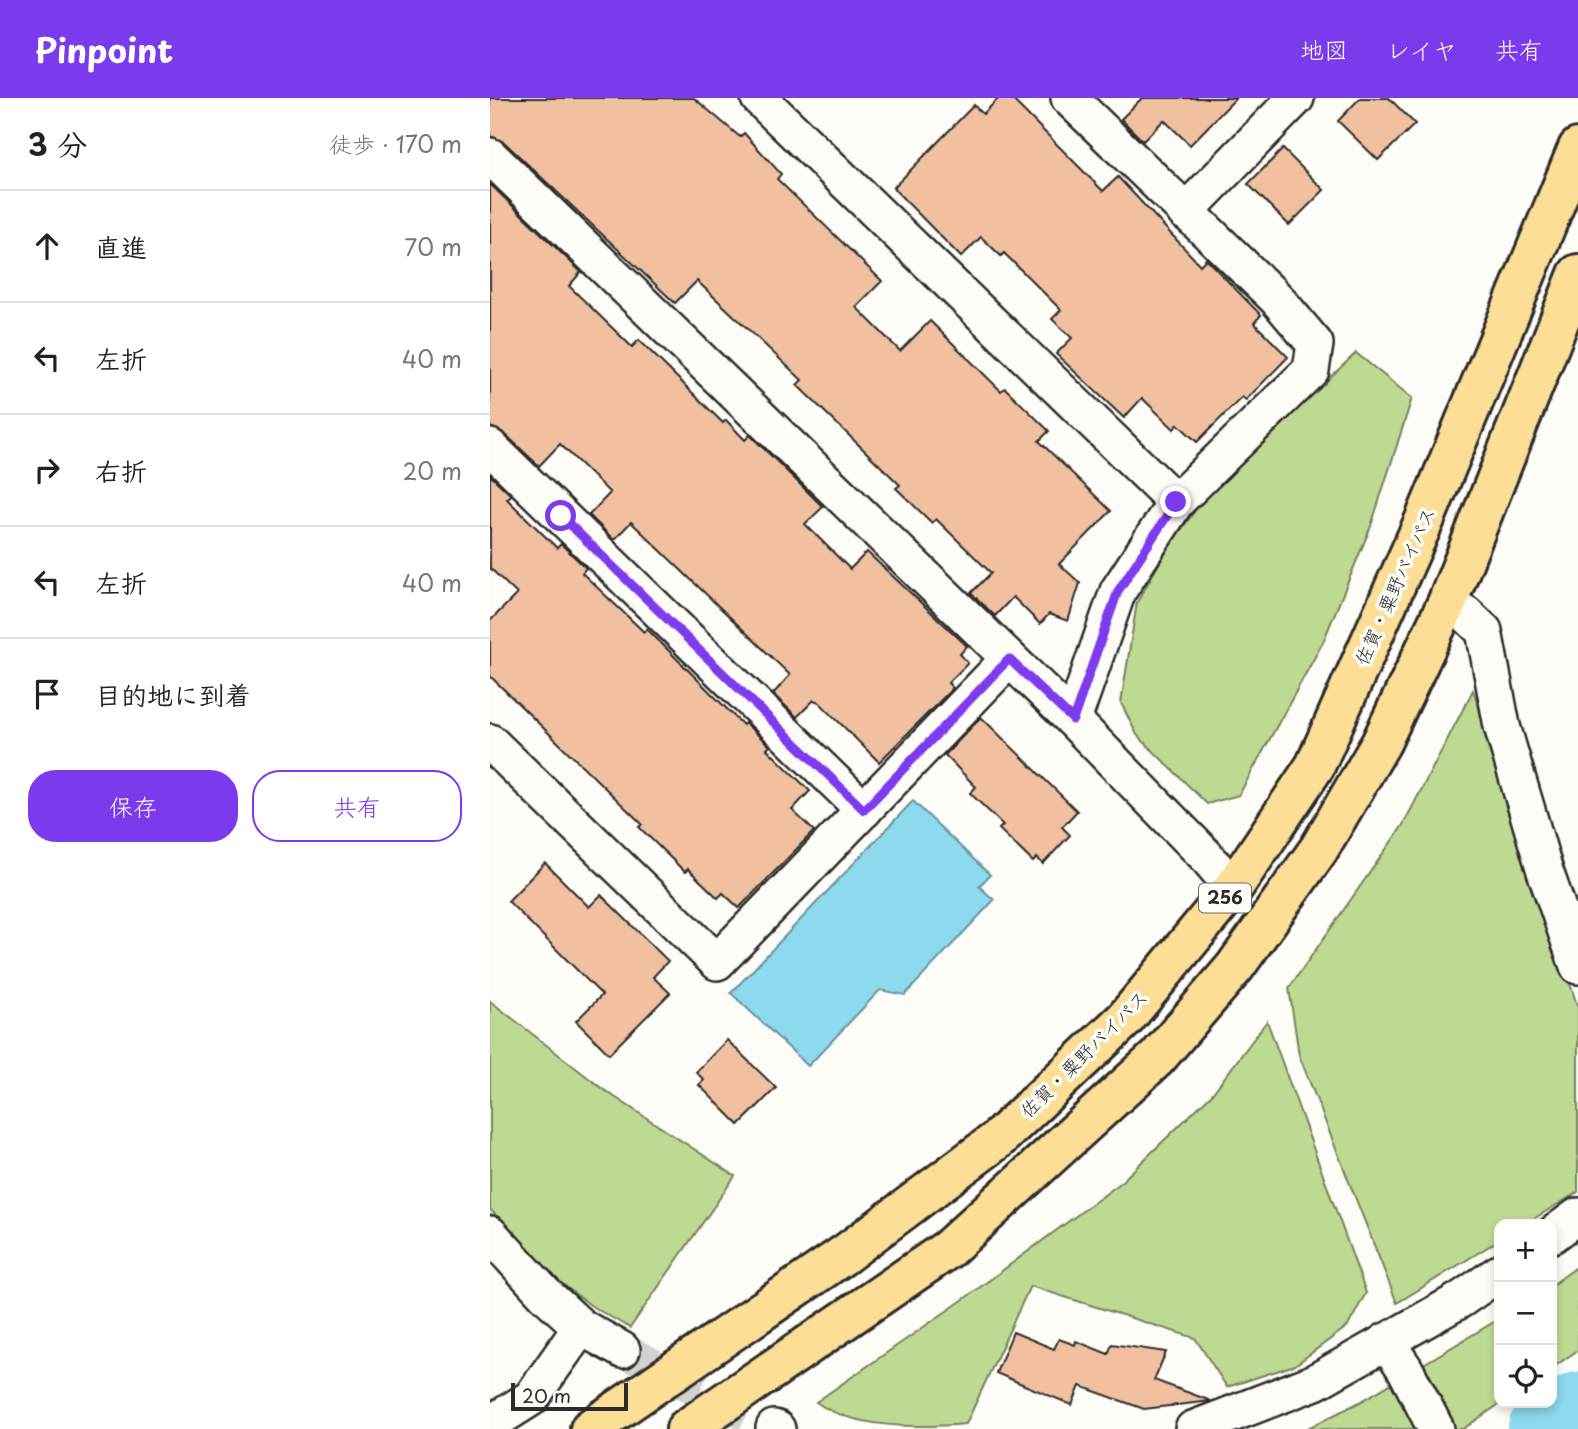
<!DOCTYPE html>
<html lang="ja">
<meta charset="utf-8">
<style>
:root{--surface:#fff;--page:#f6f6f6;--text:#222;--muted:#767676;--line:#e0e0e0;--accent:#7c3aed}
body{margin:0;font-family:"Playpen Sans","Klee One",sans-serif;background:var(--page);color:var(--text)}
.controls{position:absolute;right:21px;bottom:21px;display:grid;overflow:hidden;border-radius:14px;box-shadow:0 4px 10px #0003}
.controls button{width:63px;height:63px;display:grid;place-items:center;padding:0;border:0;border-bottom:2px solid var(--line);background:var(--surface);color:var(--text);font:35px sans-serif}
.scale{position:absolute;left:21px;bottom:18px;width:117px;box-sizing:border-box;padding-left:7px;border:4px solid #2b2b2b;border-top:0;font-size:19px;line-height:24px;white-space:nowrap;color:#2b2b2b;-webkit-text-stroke:5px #fdfcf7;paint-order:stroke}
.stop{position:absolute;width:21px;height:21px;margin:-16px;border:5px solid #7c3aed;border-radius:50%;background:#fff}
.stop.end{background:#7c3aed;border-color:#fff;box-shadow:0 2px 7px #0008}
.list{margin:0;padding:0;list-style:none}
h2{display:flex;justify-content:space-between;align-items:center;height:91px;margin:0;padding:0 28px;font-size:30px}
h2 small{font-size:23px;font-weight:400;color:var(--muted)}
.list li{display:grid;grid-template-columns:46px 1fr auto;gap:21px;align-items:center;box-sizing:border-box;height:112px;padding:0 28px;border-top:2px solid var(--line)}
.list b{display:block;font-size:26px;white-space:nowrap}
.list em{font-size:23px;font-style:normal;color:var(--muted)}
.actions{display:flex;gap:14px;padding:21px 28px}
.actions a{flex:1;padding:16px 0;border:2px solid var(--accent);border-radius:28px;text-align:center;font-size:24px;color:var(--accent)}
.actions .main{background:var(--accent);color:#fff}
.icon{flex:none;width:38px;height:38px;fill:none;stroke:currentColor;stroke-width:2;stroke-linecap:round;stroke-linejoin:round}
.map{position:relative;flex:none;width:1088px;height:1331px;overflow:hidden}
header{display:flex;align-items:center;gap:42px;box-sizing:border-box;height:98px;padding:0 35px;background:var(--accent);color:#fff}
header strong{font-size:33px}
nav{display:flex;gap:38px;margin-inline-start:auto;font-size:24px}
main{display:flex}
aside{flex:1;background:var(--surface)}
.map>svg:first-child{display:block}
.green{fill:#beda92;stroke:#74825e;stroke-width:2}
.water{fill:#8dd9ed;stroke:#66939f;stroke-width:2}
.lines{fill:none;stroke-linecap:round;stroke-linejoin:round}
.river{stroke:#8dd9ed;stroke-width:70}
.building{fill:#f1c0a1;stroke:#2b2b2b;stroke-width:2}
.minor-tunnel{stroke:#d3d2ce;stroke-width:35;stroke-dasharray:35 18;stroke-linecap:butt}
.minor-casing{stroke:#2b2b2b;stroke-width:40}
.trunk-casing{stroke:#2b2b2b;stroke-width:44}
.minor{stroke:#fdfcf7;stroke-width:35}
.trunk{stroke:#fcde96;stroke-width:38}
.route{stroke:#7c3aed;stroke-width:9}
.labels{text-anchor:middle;stroke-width:7;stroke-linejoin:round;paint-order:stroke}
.shield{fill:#fdfcf7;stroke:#6a6a68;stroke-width:2}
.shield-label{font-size:18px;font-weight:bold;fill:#2b2b2b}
.street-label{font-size:19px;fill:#2b2b2b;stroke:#fdfcf7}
</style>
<header>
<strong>Pinpoint</strong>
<nav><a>地図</a><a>レイヤ</a><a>共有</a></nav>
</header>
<main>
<aside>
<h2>3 分<small>徒歩 · 170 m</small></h2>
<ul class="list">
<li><svg class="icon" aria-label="ahead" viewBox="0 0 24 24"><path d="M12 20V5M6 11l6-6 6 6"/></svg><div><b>直進</b></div><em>70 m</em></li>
<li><svg class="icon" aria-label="left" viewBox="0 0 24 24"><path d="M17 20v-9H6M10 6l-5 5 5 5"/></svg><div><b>左折</b></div><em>40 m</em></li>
<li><svg class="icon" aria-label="right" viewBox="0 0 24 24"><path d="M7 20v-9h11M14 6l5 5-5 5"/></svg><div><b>右折</b></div><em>20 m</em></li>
<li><svg class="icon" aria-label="left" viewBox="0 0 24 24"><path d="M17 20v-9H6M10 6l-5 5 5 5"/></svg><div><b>左折</b></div><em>40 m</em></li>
<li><svg class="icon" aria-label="arrive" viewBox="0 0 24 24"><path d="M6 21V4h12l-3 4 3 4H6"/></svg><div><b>目的地に到着</b></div></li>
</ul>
<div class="actions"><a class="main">保存</a><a>共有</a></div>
</aside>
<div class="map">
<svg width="1088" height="1331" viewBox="0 0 1088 1331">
<rect width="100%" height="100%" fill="#fdfcf7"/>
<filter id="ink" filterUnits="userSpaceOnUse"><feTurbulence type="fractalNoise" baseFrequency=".0143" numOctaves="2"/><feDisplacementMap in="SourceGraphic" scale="14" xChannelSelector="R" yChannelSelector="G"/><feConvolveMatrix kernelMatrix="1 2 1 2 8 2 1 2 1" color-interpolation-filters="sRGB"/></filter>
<g filter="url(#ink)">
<g class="green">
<path d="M 866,255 L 922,300 L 881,428 L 833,544 L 749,697 L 717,706 L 647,637 L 631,605 L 647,504 L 680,447 L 718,395 Z"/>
<path d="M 983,592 L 1088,910 L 1088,1094 L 1035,1126 L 1009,1126 L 1009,1142 L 907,1205 L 809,957 L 799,890 L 913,727 Z"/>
<path d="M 0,903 L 114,992 L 245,1078 L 140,1230 L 103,1209 L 60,1177 L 0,1111 Z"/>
<path d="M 777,923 L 876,1195 L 858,1228 L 805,1267 L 737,1289 L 705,1240 L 540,1188 L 476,1326 C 429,1330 363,1331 326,1304 L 474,1201 L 629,1086 L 722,996 Z"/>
<path d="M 1088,1168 L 1088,1252 L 1062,1270 L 1062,1187 Z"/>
<path d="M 1009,1221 L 1011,1305 L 973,1331 L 816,1331 L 870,1304 Z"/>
</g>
<path class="water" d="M 423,703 L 500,777 L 489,788 L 504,802 L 415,897 L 390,892 L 318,968 L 241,895 Z"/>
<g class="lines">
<path class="river" d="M 1053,1331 L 1088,1309"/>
</g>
<g class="building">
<path d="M 0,0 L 204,0 L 250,39 L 254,35 L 291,76 L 287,81 L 392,183 L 366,209 L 410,253 L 440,223 L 511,293 L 515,290 L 559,333 L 549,343 L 621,413 L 569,466 L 590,485 L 578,523 L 559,516 L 550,526 L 523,499 L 505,518 L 481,495 L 501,475 L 446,421 L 442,425 L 406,390 L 410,387 L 307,287 L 312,282 L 207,183 L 185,205 L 14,44 L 0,38 Z"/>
<path d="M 509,0 L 521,0 L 613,93 L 628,79 L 710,167 L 716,161 L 771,217 L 764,225 L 798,259 L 756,302 L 752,299 L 707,344 L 688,326 L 684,331 L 652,300 L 634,320 L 566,256 L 582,240 L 562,221 L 571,212 L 514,155 L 511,158 L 491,139 L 471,159 L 403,90 L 484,7 L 493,16 Z"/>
<path d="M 652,0 L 746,0 L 700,47 L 674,22 L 653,43 L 631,21 Z"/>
<path d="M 870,0 L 899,0 L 925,26 L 888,62 L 848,23 Z"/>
<path d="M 793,51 L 834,92 L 799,127 L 758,86 Z"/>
<path d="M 0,86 L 91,174 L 79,188 L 142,249 L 149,242 L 233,325 L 236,322 L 255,342 L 260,337 L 333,409 L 315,426 L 360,471 L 377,454 L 477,548 L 470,556 L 478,565 L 458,585 L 463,590 L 389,664 L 329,604 L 324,602 L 307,619 L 283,596 L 300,577 L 141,424 L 124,442 L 99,417 L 120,395 L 70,346 L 49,368 L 14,335 L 0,329 Z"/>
<path d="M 0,377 L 21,397 L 17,401 L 67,450 L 71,446 L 96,470 L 92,475 L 154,534 L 157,531 L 253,627 L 255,625 L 280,648 L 277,651 L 320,693 L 302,712 L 324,733 L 249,810 L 233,795 L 228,800 L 198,771 L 195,774 L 149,729 L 152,726 L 0,578 L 0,523 L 27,496 L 0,470 Z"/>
<path d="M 491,619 L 587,713 L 572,729 L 580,737 L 553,766 L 547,760 L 543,764 L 509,731 L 513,727 L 480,695 L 486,689 L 455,657 Z"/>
<path d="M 55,765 L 99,809 L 111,797 L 178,863 L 163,879 L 180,895 L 119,956 L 86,923 L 112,897 L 18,803 Z"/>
<path d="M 237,942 L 286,990 L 249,1027 L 209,987 L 214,982 L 206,974 Z"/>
<path d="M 523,1234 L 564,1251 L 569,1241 L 585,1247 L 586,1243 L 618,1256 L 622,1246 L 676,1254 L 664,1282 L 721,1303 L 654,1311 L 590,1288 L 582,1307 L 506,1275 Z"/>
</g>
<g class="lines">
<path class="minor-tunnel" d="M 132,1252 L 284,1330"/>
<g class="minor-casing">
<g id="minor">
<path d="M 269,0 L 686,404"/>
<path d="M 579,0 L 787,201 L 825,246 L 821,272 L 686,404 L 628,493 L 583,622 L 716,758 L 743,790"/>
<path d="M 0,58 L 583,622"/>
<path d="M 695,114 L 806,0"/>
<path d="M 0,349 L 374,712"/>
<path d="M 957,505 L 976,516 L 994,533 L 1012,628 L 1055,773 L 1088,868"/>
<path d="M 0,644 L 227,864 L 519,561"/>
<path d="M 0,1136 L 55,1196 L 91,1229 L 132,1252"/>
<path d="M 1062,1137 L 1088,1118"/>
<path d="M 896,1243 L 915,1271 L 946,1331"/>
<path d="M 0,1326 L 41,1300 L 91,1229"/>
<path d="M 284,1330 L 287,1331"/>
<path d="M 703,1331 L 825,1284 L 970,1202 L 1009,1175"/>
</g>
</g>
<g class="trunk-casing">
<g id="trunk">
<path d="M 100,1331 L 355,1156 L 507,1042 L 635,921 L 743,790 L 825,668 L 935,421 L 1088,50"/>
<path d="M 196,1331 L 458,1151 L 667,960 L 745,869 L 829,751 L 891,645 L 957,505 L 1088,176"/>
</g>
</g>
<use href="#minor" class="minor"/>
<use href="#trunk" class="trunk"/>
</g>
</g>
<g class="lines" filter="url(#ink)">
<path class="route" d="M 71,418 L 374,712 L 519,561 L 583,622 L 628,493 L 686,404"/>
</g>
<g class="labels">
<rect class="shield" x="709" y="785.5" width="52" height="29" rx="5"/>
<g class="shield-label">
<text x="735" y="806">256</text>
</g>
<g class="street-label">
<text transform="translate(905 488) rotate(-66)" y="7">佐賀・粟野バイパス</text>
<text transform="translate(594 956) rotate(-45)" y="7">佐賀・粟野バイパス</text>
</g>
</g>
</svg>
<div class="controls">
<button>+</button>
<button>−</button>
<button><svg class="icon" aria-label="locate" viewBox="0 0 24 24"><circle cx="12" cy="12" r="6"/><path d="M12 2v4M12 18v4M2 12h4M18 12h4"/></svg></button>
</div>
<div class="scale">20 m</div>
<div class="stop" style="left:71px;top:418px"></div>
<div class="stop end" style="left:686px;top:404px"></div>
</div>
</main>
